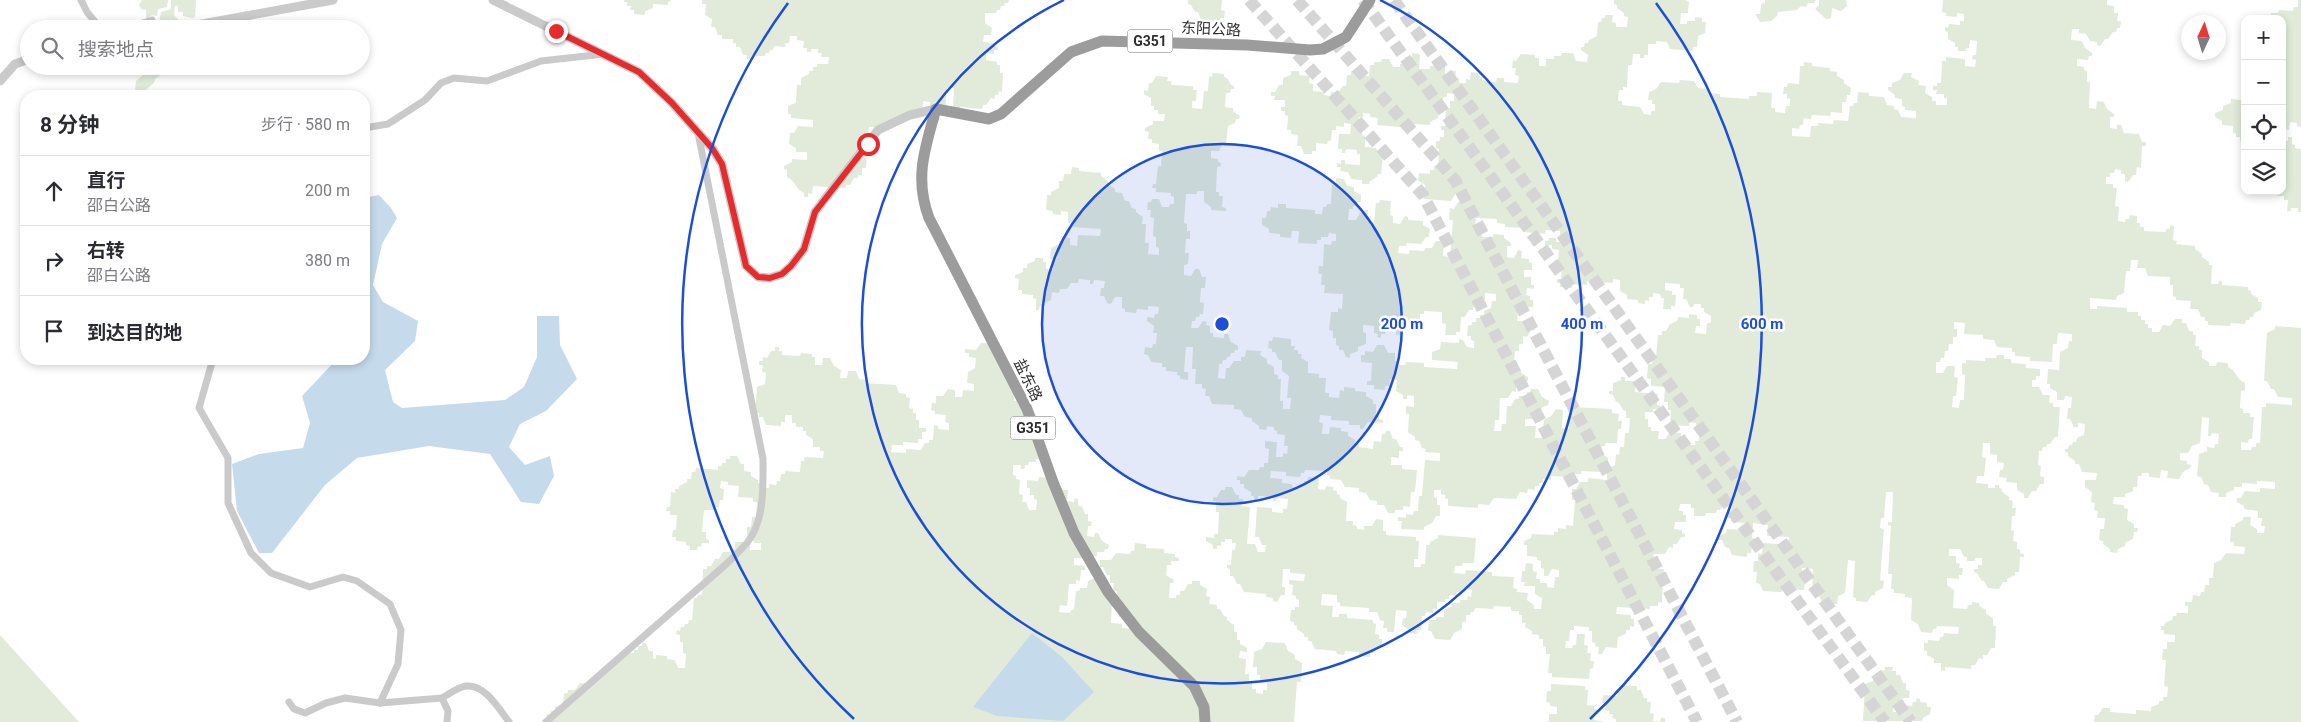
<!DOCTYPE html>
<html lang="zh">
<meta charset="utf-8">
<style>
:root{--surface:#fff;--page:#f7f7f7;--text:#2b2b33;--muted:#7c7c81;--line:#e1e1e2}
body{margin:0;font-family:Roboto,"Noto Sans SC",sans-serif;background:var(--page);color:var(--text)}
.controls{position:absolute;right:15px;top:15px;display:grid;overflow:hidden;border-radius:10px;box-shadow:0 2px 8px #0003}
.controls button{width:45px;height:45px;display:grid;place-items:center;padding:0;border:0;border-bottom:1px solid var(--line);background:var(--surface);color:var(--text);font:25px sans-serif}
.compass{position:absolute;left:2181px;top:15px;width:45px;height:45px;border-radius:50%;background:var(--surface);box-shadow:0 2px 8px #0003;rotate:4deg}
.stop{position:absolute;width:15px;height:15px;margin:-11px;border:4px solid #e72b2c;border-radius:50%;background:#fff}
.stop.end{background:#e72b2c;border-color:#fff;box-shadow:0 1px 5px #0008}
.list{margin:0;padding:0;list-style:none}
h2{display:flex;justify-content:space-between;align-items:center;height:65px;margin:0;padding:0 20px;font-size:21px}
h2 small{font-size:16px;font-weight:400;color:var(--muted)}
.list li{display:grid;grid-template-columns:32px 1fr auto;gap:15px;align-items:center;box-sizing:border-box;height:70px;padding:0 20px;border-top:1px solid var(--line)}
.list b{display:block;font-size:19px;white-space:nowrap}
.list p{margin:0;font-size:16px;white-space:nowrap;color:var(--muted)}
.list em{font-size:16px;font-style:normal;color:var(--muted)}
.icon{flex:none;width:28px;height:28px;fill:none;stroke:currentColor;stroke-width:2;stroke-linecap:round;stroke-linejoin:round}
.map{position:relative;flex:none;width:2301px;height:722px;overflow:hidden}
.search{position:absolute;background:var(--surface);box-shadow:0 2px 8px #0003;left:20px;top:20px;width:350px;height:55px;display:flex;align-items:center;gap:12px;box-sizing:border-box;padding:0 18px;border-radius:28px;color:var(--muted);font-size:19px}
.panel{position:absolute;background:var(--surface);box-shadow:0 2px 8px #0003;left:20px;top:90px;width:350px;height:275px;border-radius:20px}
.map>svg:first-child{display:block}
.green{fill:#e2ebda}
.water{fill:#c5daeb}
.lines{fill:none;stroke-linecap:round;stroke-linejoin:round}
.motorway-tunnel{stroke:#d5d5d5;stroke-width:12;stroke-dasharray:12 6;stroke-linecap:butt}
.minor{stroke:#cacaca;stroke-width:7}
.tertiary{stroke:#cacaca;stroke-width:9}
.trunk{stroke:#9c9c9c;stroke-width:11}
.route{stroke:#e72b2c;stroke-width:6}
.ring{fill:none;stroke:#1d4ed8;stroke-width:2.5}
.labels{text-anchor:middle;stroke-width:5;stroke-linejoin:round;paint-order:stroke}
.shield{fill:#fff;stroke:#6c6c6c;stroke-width:1}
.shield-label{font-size:14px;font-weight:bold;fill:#2d2d2d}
.street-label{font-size:15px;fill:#2d2d2d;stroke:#fff}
.centre{fill:#1d4ed8;stroke:#fff;stroke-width:2.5}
.ring-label{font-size:15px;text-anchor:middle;font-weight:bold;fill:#1d4ed8;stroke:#fff;stroke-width:5;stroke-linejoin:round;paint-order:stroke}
</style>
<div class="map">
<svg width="2301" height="722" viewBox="0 0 2301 722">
<rect width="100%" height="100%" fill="#fff"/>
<g class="green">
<path d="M 142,0 L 168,0 L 167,7 L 158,9 L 157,16 L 152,15 L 146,19 L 146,10 L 141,9 L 139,5 Z"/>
<path d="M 171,0 L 196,0 L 195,17 L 192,18 L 183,16 L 183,12 L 178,12 L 178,6 L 175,6 L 174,15 L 181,23 L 179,26 L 171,29 L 171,26 L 164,27 L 159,22 L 161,12 L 171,9 Z"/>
<path d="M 624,0 L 672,0 L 668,2 L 668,5 L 653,4 L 653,8 L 645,11 L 645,15 L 634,14 L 634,10 L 630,10 L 631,6 L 627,6 L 627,2 L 624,2 Z"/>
<path d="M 702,0 L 1009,0 L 1008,3 L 1005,3 L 1004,6 L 1001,6 L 1000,10 L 997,10 L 996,13 L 985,13 L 985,23 L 992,28 L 991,35 L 984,35 L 983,42 L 994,43 L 994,46 L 998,47 L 998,50 L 994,50 L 994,54 L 986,53 L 986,60 L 997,62 L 997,65 L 1000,65 L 1000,73 L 1003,73 L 1002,92 L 999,91 L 998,95 L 995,95 L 994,99 L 991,98 L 986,105 L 983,105 L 982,109 L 960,107 L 960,111 L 953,107 L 954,88 L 947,88 L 945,110 L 930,109 L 930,102 L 923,101 L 922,112 L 884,128 L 869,127 L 868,134 L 876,135 L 876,139 L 879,139 L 879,143 L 875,142 L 875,150 L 867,153 L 866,168 L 862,168 L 862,175 L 858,175 L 858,178 L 854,178 L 850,185 L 846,185 L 846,188 L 813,186 L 812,194 L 808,193 L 808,197 L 804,197 L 804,193 C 796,190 795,180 787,177 L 787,170 L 784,169 L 784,166 L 792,162 L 792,159 L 807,160 L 807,152 L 796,152 L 796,148 L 789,144 L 790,133 L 794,133 L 798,126 L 813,127 L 813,120 L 791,118 L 791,114 L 788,114 L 788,106 L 796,103 L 797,85 L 801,85 L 801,78 L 809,74 L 809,71 L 813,71 L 813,67 L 817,67 L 817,64 L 828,64 L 829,57 L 821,57 L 822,53 L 818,53 L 818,49 L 811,49 L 811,52 L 807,52 L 807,48 L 803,48 L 804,41 L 797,40 L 797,36 L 790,36 L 789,43 L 785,43 L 785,47 L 774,46 L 773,50 L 770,50 L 769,53 L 766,53 L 765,56 L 755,56 L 754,59 L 747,59 L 747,55 L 743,55 L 740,47 L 736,47 L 736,43 L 733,43 L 733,39 L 722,39 L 722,35 L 718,35 L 715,27 L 711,27 L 712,19 L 705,15 L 706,4 L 702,4 Z"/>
<path d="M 1188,0 L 1222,0 L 1221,10 L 1225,11 L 1224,18 L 1220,18 L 1220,21 L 1201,20 L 1198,12 L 1195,12 L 1191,5 L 1188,4 Z"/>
<path d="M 1614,0 L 1685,0 L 1689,2 L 1688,13 L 1681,13 L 1680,24 L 1687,24 L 1687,21 L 1695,21 L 1695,17 L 1702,18 L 1702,22 L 1706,22 L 1705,33 L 1698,36 L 1697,47 L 1693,47 L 1693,51 L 1670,49 L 1667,42 L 1656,41 L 1656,44 L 1648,44 L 1648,55 L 1644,55 L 1644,58 L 1640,58 L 1640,54 L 1633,54 L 1632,65 L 1628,65 L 1627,87 L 1623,87 L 1623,90 L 1619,90 L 1618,101 L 1622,101 L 1622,105 L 1640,107 L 1644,114 L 1651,115 L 1651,111 L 1655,111 L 1655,104 L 1652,104 L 1652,100 L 1648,100 L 1649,92 L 1656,89 L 1661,82 L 1679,83 L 1680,80 L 1694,81 L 1698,88 L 1709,89 L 1709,93 L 1720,94 L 1720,97 L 1749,99 L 1749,96 L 1757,96 L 1757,92 L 1772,93 L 1771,108 L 1775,108 L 1775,112 L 1785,113 L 1786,106 L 1790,106 L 1790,99 L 1787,98 L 1787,94 L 1783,94 L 1784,87 L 1787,87 L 1788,83 L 1799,84 L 1800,66 L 1804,66 L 1804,62 L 1812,63 L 1812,66 L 1830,68 L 1830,71 L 1837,72 L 1837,76 L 1844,80 L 1844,83 L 1851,88 L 1850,95 L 1847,95 L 1846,102 L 1842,102 L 1842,113 L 1831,112 L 1830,116 L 1812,115 L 1811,119 L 1804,118 L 1803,125 L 1800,125 L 1799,129 L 1792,128 L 1792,136 L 1810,137 L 1811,126 L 1818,126 L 1818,123 L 1833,124 L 1834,120 L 1848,121 L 1850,106 L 1853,106 L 1854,103 L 1857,103 L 1858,92 L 1869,93 L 1869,96 L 1884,97 L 1887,105 L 1894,106 L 1894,109 L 1898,110 L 1901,117 L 1916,118 L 1916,111 L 1905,110 L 1905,107 L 1902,106 L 1902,99 L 1895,98 L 1895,95 L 1888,90 L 1888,87 L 1892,87 L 1892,83 L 1900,80 L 1904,73 L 1912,73 L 1911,77 L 1919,81 L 1918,85 L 1926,86 L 1925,93 L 1932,97 L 1932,101 L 1936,101 L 1936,105 L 1947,105 L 1947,98 L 1944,98 L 1944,94 L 1936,94 L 1937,90 L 1933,90 L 1933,86 L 1937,86 L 1937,83 L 1941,83 L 1942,61 L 1946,61 L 1946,57 L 1965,59 L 1965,66 L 1975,67 L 1976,60 L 1972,59 L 1973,55 L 1976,55 L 1977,41 L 1970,40 L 1969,48 L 1966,48 L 1966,51 L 1958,51 L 1958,47 L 1955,47 L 1955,43 L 1948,39 L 1948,32 L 1945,31 L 1945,27 L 1948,28 L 1949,24 L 1960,25 L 1960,21 L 1964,21 L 1964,14 L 1957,13 L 1957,17 L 1946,16 L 1946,13 L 1942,12 L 1943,0 L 2107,0 L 2107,5 L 2114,6 L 2114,13 L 2118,13 L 2117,21 L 2121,21 L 2120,28 L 2117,28 L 2116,32 L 2113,32 L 2108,39 L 2105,39 L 2100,46 L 2097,45 L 2097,42 L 2090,41 L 2086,34 L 2079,33 L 2079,29 L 2072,29 L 2071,40 L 2082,41 L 2085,48 L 2092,53 L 2092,56 L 2089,56 L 2088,60 L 2077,59 L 2077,66 L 2084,67 L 2084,70 L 2087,71 L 2087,82 L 2090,82 L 2089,108 L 2096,109 L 2097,101 L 2104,102 L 2107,109 L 2114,114 L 2114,117 L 2110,117 L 2110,128 L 2117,129 L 2117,125 L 2121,125 L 2124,133 L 2139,134 L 2142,142 L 2146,142 L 2146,146 L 2142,146 L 2141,168 L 2137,167 L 2136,175 L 2133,175 L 2128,182 L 2125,181 L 2125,174 L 2121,174 L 2121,170 L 2115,169 L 2114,173 L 2110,173 L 2110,177 L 2106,177 L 2106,184 L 2113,184 L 2113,188 L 2117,188 L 2115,206 L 2119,207 L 2118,221 L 2125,222 L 2126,219 L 2129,219 L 2130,215 L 2137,216 L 2137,223 L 2140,223 L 2140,227 L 2144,227 L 2144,231 L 2166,232 L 2166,229 L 2170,229 L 2170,225 L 2174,226 L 2173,240 L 2177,241 L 2176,244 L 2195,246 L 2195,249 L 2202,254 L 2202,257 L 2209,262 L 2209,265 L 2212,265 L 2211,284 L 2218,284 L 2219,281 L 2222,281 L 2222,285 L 2248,287 L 2248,290 L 2251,291 L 2251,294 L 2258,298 L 2258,302 L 2262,302 L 2261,310 L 2254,313 L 2253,317 L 2250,317 L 2249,320 L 2246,320 L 2245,324 L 2231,323 L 2230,326 L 2208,325 L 2208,321 L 2205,321 L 2205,317 L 2201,317 L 2198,309 L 2190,309 L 2191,301 L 2176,300 L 2176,297 L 2173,296 L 2173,285 L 2170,285 L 2170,277 L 2148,276 L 2145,268 L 2137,268 L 2138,260 L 2131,260 L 2130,271 L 2126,271 L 2124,293 L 2117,296 L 2116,300 L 2090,298 L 2090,309 L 2097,309 L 2097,306 L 2127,308 L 2127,312 L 2138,312 L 2138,316 L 2141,316 L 2141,320 L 2145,320 L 2145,324 L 2148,324 L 2148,328 L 2152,328 L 2152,332 L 2159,332 L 2163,325 L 2170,326 L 2175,319 L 2182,319 L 2182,323 L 2186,323 L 2189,331 L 2193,331 L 2193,335 L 2196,335 L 2195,346 L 2199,346 L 2199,350 L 2202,350 L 2202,358 L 2209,362 L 2209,366 L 2216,366 L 2217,362 L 2228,363 L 2228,367 C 2236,370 2237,380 2245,383 L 2245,390 L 2241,391 L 2240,408 L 2243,409 L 2243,413 L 2250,413 L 2250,417 L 2254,417 L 2252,439 L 2249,439 L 2248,443 L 2241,442 L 2241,450 L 2251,450 L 2252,447 L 2256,447 L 2256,443 L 2260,443 L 2262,407 L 2266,407 L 2266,403 L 2292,405 L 2292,398 L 2278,397 L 2274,389 L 2271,389 L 2267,381 L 2264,381 L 2267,333 L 2275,329 L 2275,326 L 2301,328 L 2301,722 L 2094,722 L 2095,715 L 2098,715 L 2103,708 L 2110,708 L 2110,712 L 2136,714 L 2136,710 L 2151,711 L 2151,707 L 2159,704 L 2159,701 L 2163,701 L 2163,697 L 2167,697 L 2168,687 L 2164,686 L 2166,660 L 2162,660 L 2163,649 L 2167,649 L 2167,642 L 2175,642 L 2175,635 L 2164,634 L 2164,630 L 2161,630 L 2161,626 L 2164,626 L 2165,623 L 2172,620 L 2173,616 L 2176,616 L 2177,613 L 2188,613 L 2188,606 L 2185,606 L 2185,602 L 2192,602 L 2193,595 L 2200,596 L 2201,592 L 2204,592 L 2205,585 L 2209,585 L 2209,578 L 2213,578 L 2214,563 L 2221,560 L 2226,553 L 2244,554 L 2245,547 L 2234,546 L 2234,542 L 2230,542 L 2231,527 L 2235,527 L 2235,524 L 2243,520 L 2243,517 L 2251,517 L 2250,525 L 2257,529 L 2257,533 L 2264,533 L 2265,526 L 2261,526 L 2262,518 L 2258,518 L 2258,511 L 2244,509 L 2244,506 L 2237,502 L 2237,498 L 2241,498 L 2245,491 L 2260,492 L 2260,488 L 2275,489 L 2275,482 L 2257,481 L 2257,484 L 2242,483 L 2242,487 L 2234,487 L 2234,490 L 2226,493 L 2226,497 L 2218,497 L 2219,493 L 2211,492 L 2208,485 L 2204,484 L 2201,477 L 2197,476 L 2199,454 L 2207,451 L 2207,447 L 2214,448 L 2215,444 L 2218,444 L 2219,434 L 2212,433 L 2211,436 L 2208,436 L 2209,418 L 2202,417 L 2200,443 L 2192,446 L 2188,453 L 2180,453 L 2180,460 L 2187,461 L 2187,464 L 2191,465 L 2190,468 L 2183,472 L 2179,479 L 2167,478 L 2168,471 L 2161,470 L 2160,478 L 2149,477 L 2149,473 L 2142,473 L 2141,476 L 2138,476 L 2137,487 L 2133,487 L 2133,491 L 2125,494 L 2125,497 L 2114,497 L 2113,504 L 2124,505 L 2124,508 L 2128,509 L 2127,520 L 2134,524 L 2134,528 L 2138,528 L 2137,532 L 2134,532 L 2133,539 L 2126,542 L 2125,546 L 2118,549 L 2117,553 L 2110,552 L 2110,549 L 2103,544 L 2103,541 L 2099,540 L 2100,529 L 2104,529 L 2105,518 L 2097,518 L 2098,511 L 2094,510 L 2095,503 L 2091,502 L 2092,492 L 2085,487 L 2085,480 L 2096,480 L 2097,473 L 2082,472 L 2079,464 L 2075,464 L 2075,461 L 2068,456 L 2068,453 L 2065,452 L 2065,449 L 2068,449 L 2069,445 L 2072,445 L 2073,442 L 2076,442 L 2077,438 L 2084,435 L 2085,424 L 2078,423 L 2078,427 L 2074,427 L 2070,419 L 2067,419 L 2068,408 L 2071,408 L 2072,397 L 2065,396 L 2064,400 L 2057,400 L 2057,392 L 2050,388 L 2050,384 L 2047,384 L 2048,369 L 2059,370 L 2060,352 L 2068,348 L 2069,341 L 2072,341 L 2072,334 L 2058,333 L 2057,344 L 2053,344 L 2052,362 L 2030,361 L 2030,357 L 2015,356 L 2015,352 L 2012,352 L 2012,348 L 1997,347 L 1994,340 L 1983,339 L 1983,335 L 1964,334 L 1965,323 L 1954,322 L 1954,329 L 1957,329 L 1957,337 L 1953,337 L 1953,344 L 1949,344 L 1948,351 L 1945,351 L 1944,358 L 1941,358 L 1940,362 L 1936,362 L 1936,373 L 1943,373 L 1947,366 L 1955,366 L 1954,377 L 1958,378 L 1956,396 L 1953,396 L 1952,407 L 1959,408 L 1960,400 L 1964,400 L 1965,375 L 1962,374 L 1962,363 L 1966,363 L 1966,360 L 1985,361 L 1985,358 L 1996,358 L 1997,355 L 2004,355 L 2004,359 L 2011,359 L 2011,363 L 2026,364 L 2026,368 L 2040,369 L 2040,376 L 2036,376 L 2036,380 L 2032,380 L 2032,387 L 2039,387 L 2043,395 L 2050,395 L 2049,403 L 2053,403 L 2053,407 L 2060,407 L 2058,437 L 2055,437 L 2050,444 L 2047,444 L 2046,447 L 2043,447 L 2042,451 L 2039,451 L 2038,465 L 2041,466 L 2040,476 L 2044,477 L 2044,484 L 2040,484 L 2036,491 L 2032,491 L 2028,498 L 2024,498 L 2024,494 L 2017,490 L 2017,483 L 2006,482 L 2007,478 L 1999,477 L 2000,470 L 2003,470 L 2004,463 L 1997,462 L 1997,455 L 1990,454 L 1990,443 L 1983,443 L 1982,457 L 1986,458 L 1984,476 L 1977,476 L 1976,483 L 1988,484 L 1988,488 L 1995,488 L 1995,485 L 1999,485 L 1999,488 L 2002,489 L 2002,492 L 2009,497 L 2009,500 L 2013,501 L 2012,508 L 2016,508 L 2015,516 L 2012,516 L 2011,530 L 2014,531 L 2013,541 L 2017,542 L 2017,549 L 2020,550 L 2020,553 L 2024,554 L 2024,557 L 2020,557 L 2019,572 L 2015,572 L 2015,575 L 2007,579 L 2007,582 L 2003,582 L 1999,589 L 1988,588 L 1984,581 L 1981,580 L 1977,573 L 1974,572 L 1974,569 L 1978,569 L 1978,565 L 1982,565 L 1982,558 L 1975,558 L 1975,561 L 1967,561 L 1967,557 L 1964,557 L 1960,549 L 1949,549 L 1949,556 L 1956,556 L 1956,563 L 1960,564 L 1959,568 L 1963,568 L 1962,575 L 1959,575 L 1959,579 L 1947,578 L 1947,585 L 1954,590 L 1953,608 L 1967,609 L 1968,605 L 1972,605 L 1972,602 L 1979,603 L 1979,606 L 1986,610 L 1986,614 L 1993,618 L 1993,626 L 1996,626 L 1995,648 L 1991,648 L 1987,655 L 1983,655 L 1983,659 L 1979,658 L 1975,665 L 1971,665 L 1971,669 L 1945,667 L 1945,671 L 1941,670 L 1941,663 L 1934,663 L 1934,659 L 1927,655 L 1927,651 L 1924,651 L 1924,643 L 1928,643 L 1928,640 L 1939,641 L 1940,637 L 1943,637 L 1944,633 L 1958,634 L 1959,627 L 1937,626 L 1936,629 L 1933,629 L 1932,633 L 1921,632 L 1918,624 L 1911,620 L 1912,598 L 1905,597 L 1905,594 L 1894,593 L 1894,589 L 1891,589 L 1892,574 L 1888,574 L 1891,526 L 1888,525 L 1888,522 L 1892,522 L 1893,492 L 1886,492 L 1884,518 L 1881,518 L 1880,528 L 1884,529 L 1880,580 L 1884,581 L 1883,588 L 1875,592 L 1875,595 L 1872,595 L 1867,602 L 1856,601 L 1856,598 L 1853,597 L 1855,561 L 1848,560 L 1845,593 L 1838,596 L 1837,604 L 1834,604 L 1833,607 L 1829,607 L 1829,603 L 1822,603 L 1819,595 L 1812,591 L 1813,569 L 1802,568 L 1802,575 L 1806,575 L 1804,590 L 1782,589 L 1782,592 L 1763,591 L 1760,584 L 1756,583 L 1757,572 L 1753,572 L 1754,561 L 1758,561 L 1758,554 L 1762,554 L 1763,543 L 1789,545 L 1789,537 L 1767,536 L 1768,525 L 1753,523 L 1752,538 L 1756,539 L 1755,546 L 1752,546 L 1751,553 L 1747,553 L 1747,557 L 1732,555 L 1729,548 L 1725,547 L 1722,540 L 1718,540 L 1719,536 L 1726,533 L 1727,529 L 1745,530 L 1745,523 L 1731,522 L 1731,518 L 1727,518 L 1728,514 L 1731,514 L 1732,503 L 1725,503 L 1720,510 L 1717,510 L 1716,513 L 1706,513 L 1705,516 L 1694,516 L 1694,508 L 1691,508 L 1691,504 L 1680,504 L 1679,511 L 1683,511 L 1683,515 L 1686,515 L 1686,522 L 1675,522 L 1674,529 L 1682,530 L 1682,533 L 1685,534 L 1685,537 L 1681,537 L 1677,544 L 1673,544 L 1673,548 L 1669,547 L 1665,554 L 1654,554 L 1653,561 L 1650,561 L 1649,568 L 1664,569 L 1664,573 L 1667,573 L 1667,577 L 1663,577 L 1662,603 L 1658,602 L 1658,606 L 1650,606 L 1650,609 L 1617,607 L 1616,614 L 1631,615 L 1631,619 L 1634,619 L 1634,627 L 1630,626 L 1630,630 L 1626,630 L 1626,634 L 1618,637 L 1617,648 L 1606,647 L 1602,654 L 1598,654 L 1599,647 L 1595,646 L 1595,643 L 1592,642 L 1592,631 L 1589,631 L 1589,627 L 1574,626 L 1574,630 L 1570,630 L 1569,641 L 1566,641 L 1565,648 L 1572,648 L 1573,645 L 1576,645 L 1577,634 L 1585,634 L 1584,645 L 1588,646 L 1587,653 L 1591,653 L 1590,661 L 1594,661 L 1593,668 L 1590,669 L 1589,679 L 1552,677 L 1552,673 L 1548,673 L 1550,654 L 1546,654 L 1546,647 L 1543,646 L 1543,639 L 1539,639 L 1539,635 L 1532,634 L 1532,631 L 1525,627 L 1526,623 L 1522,623 L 1522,615 L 1519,615 L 1519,611 L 1511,611 L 1511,607 L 1494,606 L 1493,609 L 1475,608 L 1474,612 L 1471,612 L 1470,615 L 1466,615 L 1466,622 L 1462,622 L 1462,629 L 1454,633 L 1450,640 L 1435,639 L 1431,631 L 1428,631 L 1429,620 L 1436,620 L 1436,617 L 1444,617 L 1444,610 L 1452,606 L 1452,603 L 1460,603 L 1460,600 L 1467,600 L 1468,596 L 1471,597 L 1472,589 L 1465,589 L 1464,592 L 1457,592 L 1457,596 L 1449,595 L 1449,599 L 1445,599 L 1445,602 L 1437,602 L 1437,609 L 1433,609 L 1433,613 L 1426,612 L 1425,616 L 1422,616 L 1421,630 L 1417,630 L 1417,634 L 1409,633 L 1409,630 L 1402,625 L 1403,618 L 1406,618 L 1407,611 L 1396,610 L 1394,632 L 1387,632 L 1387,628 L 1383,628 L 1384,621 L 1380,620 L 1377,612 L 1369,612 L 1369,608 L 1340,606 L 1340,603 L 1337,602 L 1337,595 L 1322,594 L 1321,605 L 1333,606 L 1332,617 L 1339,617 L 1339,614 L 1347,614 L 1347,618 L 1373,620 L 1373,623 L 1376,624 L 1375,634 L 1379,635 L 1379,639 L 1382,639 L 1382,646 L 1378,646 L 1374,653 L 1370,653 L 1370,657 L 1359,656 L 1359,652 L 1345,651 L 1344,655 L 1337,654 L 1336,651 L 1315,649 L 1311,641 L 1308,641 L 1308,637 L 1304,637 L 1304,634 L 1297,629 L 1297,626 L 1294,625 L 1294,622 L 1290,621 L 1291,610 L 1295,610 L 1295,607 L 1299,607 L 1299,600 L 1296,599 L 1296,596 L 1292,595 L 1293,585 L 1289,584 L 1289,580 L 1304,581 L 1305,574 L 1290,573 L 1290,569 L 1283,569 L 1282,587 L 1285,587 L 1285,595 L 1281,595 L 1277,602 L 1273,601 L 1273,598 L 1266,597 L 1266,594 L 1244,592 L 1240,584 L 1237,584 L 1233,576 L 1230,576 L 1230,569 L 1227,568 L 1227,565 L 1231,565 L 1232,550 L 1235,550 L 1236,543 L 1232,543 L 1232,539 L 1225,539 L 1225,542 L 1221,542 L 1221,546 L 1217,546 L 1217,549 L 1213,549 L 1213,545 L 1206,541 L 1206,537 L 1214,538 L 1214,534 L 1218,534 L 1219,512 L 1216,512 L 1216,501 L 1213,501 L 1213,497 L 1217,497 L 1221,490 L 1225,490 L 1225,487 L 1232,487 L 1236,495 L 1239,495 L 1239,499 L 1243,499 L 1242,506 L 1250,507 L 1247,544 L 1255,544 L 1258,552 L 1265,552 L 1266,545 L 1262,545 L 1259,537 L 1255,537 L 1257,507 L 1272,508 L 1272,512 L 1283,513 L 1283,509 L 1287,509 L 1288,499 L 1277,498 L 1276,501 L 1273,501 L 1273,497 L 1258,496 L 1258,500 L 1254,500 L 1254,496 L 1251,496 L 1251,492 L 1244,488 L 1244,484 L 1240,484 L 1240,480 L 1237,480 L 1237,476 L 1244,477 L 1249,470 L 1259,470 L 1260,467 L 1264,467 L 1264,463 L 1268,463 L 1269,449 L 1265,448 L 1265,441 L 1277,442 L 1276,457 L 1283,457 L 1283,453 L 1287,454 L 1288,446 L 1284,446 L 1285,435 L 1277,434 L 1277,431 L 1274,430 L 1274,427 L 1267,426 L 1266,430 L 1259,429 L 1259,426 L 1252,421 L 1252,418 L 1245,417 L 1241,410 L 1234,409 L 1234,405 L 1212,404 L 1209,396 L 1205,396 L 1206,389 L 1202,388 L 1202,384 L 1195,384 L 1196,369 L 1192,369 L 1193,347 L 1186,347 L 1184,372 L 1188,372 L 1188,380 L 1180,379 L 1180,376 L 1177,375 L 1177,372 L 1166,371 L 1166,367 L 1162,367 L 1162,363 L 1151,362 L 1148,355 L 1144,354 L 1145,347 L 1152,348 L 1153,344 L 1156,344 L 1157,333 L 1153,333 L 1154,326 L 1147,321 L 1147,317 L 1154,318 L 1155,314 L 1158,314 L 1159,307 L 1148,306 L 1148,310 L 1137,309 L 1136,313 L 1125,312 L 1125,309 L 1122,308 L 1122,297 L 1115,297 L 1111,304 L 1107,303 L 1104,296 L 1100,296 L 1101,288 L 1104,288 L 1105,281 L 1094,280 L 1093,284 L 1090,284 L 1090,280 L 1079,279 L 1078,283 L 1071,283 L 1067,289 L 1060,289 L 1059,293 L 1052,292 L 1051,300 L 1044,303 L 1043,306 L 1040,306 L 1039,310 L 1036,310 L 1036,299 L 1033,298 L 1033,295 L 1022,294 L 1022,290 L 1018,290 L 1019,279 L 1015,278 L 1015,275 L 1023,272 L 1023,268 L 1027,268 L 1027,264 L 1035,261 L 1035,258 L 1043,258 L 1043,262 L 1046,262 L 1046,269 L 1053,270 L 1054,259 L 1050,259 L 1051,248 L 1059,244 L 1059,241 L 1063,241 L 1063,237 L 1070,238 L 1070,245 L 1077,246 L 1078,235 L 1100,236 L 1101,229 L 1071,227 L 1071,223 L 1068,223 L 1068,212 L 1061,211 L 1061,215 L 1053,214 L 1053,211 L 1046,210 L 1047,195 L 1051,195 L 1051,192 L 1059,188 L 1059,181 L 1063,181 L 1064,174 L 1071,174 L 1072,167 L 1079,168 L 1079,171 L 1101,173 L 1101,176 L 1108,181 L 1108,184 L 1115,189 L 1115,192 L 1122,193 L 1125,201 L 1129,201 L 1132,208 L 1136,209 L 1136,212 L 1143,217 L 1142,224 L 1146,224 L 1145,243 L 1149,243 L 1148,254 L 1159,255 L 1159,248 L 1156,247 L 1156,237 L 1153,236 L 1154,218 L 1150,217 L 1151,210 L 1147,210 L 1148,202 L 1151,202 L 1152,199 L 1159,199 L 1162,207 L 1169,207 L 1170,204 L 1174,204 L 1174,197 L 1171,196 L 1171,193 L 1156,192 L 1156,188 L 1152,188 L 1153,184 L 1156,184 L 1158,166 L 1161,166 L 1162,151 L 1159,151 L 1159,144 L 1152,143 L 1152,139 L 1148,139 L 1149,132 L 1145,131 L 1145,128 L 1153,124 L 1153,121 L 1164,121 L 1165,114 L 1158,114 L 1158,110 L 1154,110 L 1154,106 L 1151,106 L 1151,98 L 1144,94 L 1144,90 L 1148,91 L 1149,83 L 1152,83 L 1156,76 L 1168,77 L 1167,81 L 1171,81 L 1171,85 L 1193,86 L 1193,90 L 1197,90 L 1196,101 L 1192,101 L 1192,108 L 1202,109 L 1204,91 L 1208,91 L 1209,76 L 1212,77 L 1213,73 L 1224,74 L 1224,77 L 1227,78 L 1231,85 L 1234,86 L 1234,89 L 1231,89 L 1230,93 L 1226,93 L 1225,107 L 1233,108 L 1233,111 L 1240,116 L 1239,119 L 1236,119 L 1235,123 L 1228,126 L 1226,145 L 1223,144 L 1219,151 L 1211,151 L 1211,158 L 1218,159 L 1218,162 L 1221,163 L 1221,166 L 1217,167 L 1216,192 L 1219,192 L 1219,196 L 1223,196 L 1222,207 L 1226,208 L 1226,211 L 1211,210 L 1211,207 L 1204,202 L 1204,191 L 1197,191 L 1197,194 L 1186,194 L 1184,223 L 1187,224 L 1187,231 L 1190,231 L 1190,239 L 1186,239 L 1185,253 L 1189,253 L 1188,264 L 1184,265 L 1184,275 L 1191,276 L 1195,269 L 1199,269 L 1202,277 L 1206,277 L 1205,288 L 1201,288 L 1200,302 L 1204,303 L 1203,314 L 1200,314 L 1199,317 L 1196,317 L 1195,321 L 1192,321 L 1191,328 L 1198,328 L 1203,321 L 1207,322 L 1206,325 L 1210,326 L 1210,333 L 1213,333 L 1213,337 L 1224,338 L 1224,334 L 1228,334 L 1231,342 L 1238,346 L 1238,350 L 1235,350 L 1234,353 L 1231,353 L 1230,357 L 1227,357 L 1226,360 L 1223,360 L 1222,364 L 1219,364 L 1218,378 L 1225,379 L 1226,368 L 1229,368 L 1234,361 L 1241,361 L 1241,357 L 1245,357 L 1246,350 L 1261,351 L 1260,355 L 1267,359 L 1267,363 L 1274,367 L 1274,374 L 1278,375 L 1278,379 L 1281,379 L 1280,401 L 1283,401 L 1283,409 L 1290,409 L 1291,398 L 1287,398 L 1289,376 L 1282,371 L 1282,360 L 1279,360 L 1275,352 L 1272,352 L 1272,349 L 1268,348 L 1269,341 L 1272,341 L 1273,337 L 1291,339 L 1291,346 L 1295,346 L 1294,350 L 1298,350 L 1298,354 L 1302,354 L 1301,358 L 1308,362 L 1308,373 L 1319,374 L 1319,378 L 1326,378 L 1325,393 L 1329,393 L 1329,397 L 1339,398 L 1340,390 L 1344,391 L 1344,387 L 1355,388 L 1355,391 L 1366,392 L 1366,396 L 1373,400 L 1373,404 L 1376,404 L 1376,415 L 1379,415 L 1379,419 L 1383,420 L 1383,423 L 1368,422 L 1363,429 L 1360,429 L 1360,425 L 1349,425 L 1349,421 L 1331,420 L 1331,416 L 1320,415 L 1319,422 L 1323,423 L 1322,434 L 1329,434 L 1330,427 L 1341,428 L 1341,431 L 1348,432 L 1348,436 L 1355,440 L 1355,443 L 1359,444 L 1359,447 L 1373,449 L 1374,441 L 1381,442 L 1382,434 L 1385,434 L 1386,431 L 1390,431 L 1393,439 L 1396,439 L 1400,447 L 1403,447 L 1403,451 L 1399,451 L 1399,458 L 1391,457 L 1391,465 L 1402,465 L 1402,469 L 1417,470 L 1415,492 L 1411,492 L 1410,507 L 1403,506 L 1403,510 L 1395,510 L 1395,513 L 1388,513 L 1384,505 L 1377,505 L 1377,501 L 1370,500 L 1366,493 L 1359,492 L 1359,488 L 1345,487 L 1341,480 L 1330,479 L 1330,476 L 1327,475 L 1327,471 L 1305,470 L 1304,473 L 1301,473 L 1300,477 L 1286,476 L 1286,472 L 1271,471 L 1270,478 L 1282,479 L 1282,483 L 1292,484 L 1292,487 L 1299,488 L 1300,484 L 1304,484 L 1304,481 L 1307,481 L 1308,477 L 1319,478 L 1318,489 L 1325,490 L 1326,486 L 1333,487 L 1333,490 L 1337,491 L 1337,494 L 1340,495 L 1340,498 L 1347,502 L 1346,521 L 1353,521 L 1353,525 L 1357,526 L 1357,529 L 1364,530 L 1364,526 L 1372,526 L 1376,519 L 1383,520 L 1383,531 L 1386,531 L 1386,535 L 1416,537 L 1416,541 L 1419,541 L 1418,559 L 1414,559 L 1414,567 L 1421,567 L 1421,564 L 1425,564 L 1426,545 L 1430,545 L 1430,542 L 1438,538 L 1438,535 L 1476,538 L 1474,563 L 1463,563 L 1462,566 L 1455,566 L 1454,573 L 1465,574 L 1466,570 L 1492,572 L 1492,576 L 1514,577 L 1513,588 L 1517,589 L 1517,592 L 1528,593 L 1527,600 L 1534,605 L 1534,609 L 1541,609 L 1542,598 L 1535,594 L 1535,586 L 1524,586 L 1525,582 L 1521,582 L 1522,571 L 1525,571 L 1526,563 L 1533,564 L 1533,571 L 1537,572 L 1536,579 L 1540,579 L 1540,583 L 1547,583 L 1547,587 L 1554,588 L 1555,577 L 1559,577 L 1559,570 L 1552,569 L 1548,576 L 1544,576 L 1544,569 L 1541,568 L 1541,561 L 1537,560 L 1537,557 L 1527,556 L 1527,545 L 1524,545 L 1524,541 L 1531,538 L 1532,534 L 1554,535 L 1554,532 L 1558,532 L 1558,528 L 1566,529 L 1566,525 L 1573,526 L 1575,500 L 1572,500 L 1572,489 L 1576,489 L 1580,482 L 1588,482 L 1588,478 L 1607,480 L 1607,469 L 1615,465 L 1616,454 L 1619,455 L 1620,447 L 1624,447 L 1625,433 L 1629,433 L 1630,418 L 1626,418 L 1626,411 L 1623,410 L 1619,403 L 1616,402 L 1613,395 L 1609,394 L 1609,391 L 1613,391 L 1613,383 L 1621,380 L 1621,377 L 1625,377 L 1625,381 L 1636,381 L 1635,392 L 1658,394 L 1657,405 L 1660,405 L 1660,409 L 1653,409 L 1653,412 L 1645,412 L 1645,419 L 1648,419 L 1648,427 L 1651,427 L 1651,431 L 1659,431 L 1658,439 L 1665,439 L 1670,432 L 1681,433 L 1681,436 L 1684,437 L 1684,440 L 1688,441 L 1688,445 L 1695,445 L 1695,441 L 1699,441 L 1700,427 L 1696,427 L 1696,423 L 1689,422 L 1689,426 L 1670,425 L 1671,410 L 1668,410 L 1668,402 L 1664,402 L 1665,387 L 1651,386 L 1651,379 L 1647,378 L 1648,364 L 1652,364 L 1653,357 L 1656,357 L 1658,335 L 1662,335 L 1662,331 L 1666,331 L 1670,324 L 1677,321 L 1678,317 L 1689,318 L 1689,314 L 1697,315 L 1697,319 L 1700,319 L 1700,326 L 1696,326 L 1695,333 L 1706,334 L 1707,323 L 1711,323 L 1711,316 L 1704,312 L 1704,308 L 1701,308 L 1701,304 L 1694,304 L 1693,307 L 1690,307 L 1686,299 L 1683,299 L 1684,288 L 1680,288 L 1680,284 L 1665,283 L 1665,290 L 1672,291 L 1672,295 L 1676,295 L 1675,306 L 1671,306 L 1671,309 L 1663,309 L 1664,298 L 1661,298 L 1660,294 L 1653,293 L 1653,297 L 1649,297 L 1649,301 L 1645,300 L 1645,304 L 1638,303 L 1638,300 L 1627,299 L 1627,295 L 1620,291 L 1620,280 L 1613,279 L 1613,283 L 1587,281 L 1587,285 L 1572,284 L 1572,288 L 1560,287 L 1560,283 L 1557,283 L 1557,279 L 1561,279 L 1562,269 L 1558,268 L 1558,264 L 1554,264 L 1555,260 L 1558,260 L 1559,250 L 1552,249 L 1552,245 L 1545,245 L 1545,241 L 1548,241 L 1549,238 L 1556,238 L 1556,242 L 1563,242 L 1564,235 L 1560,235 L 1560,231 L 1546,230 L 1545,234 L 1538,233 L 1538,237 L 1534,237 L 1534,233 L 1523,232 L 1523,228 L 1505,227 L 1505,224 L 1497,223 L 1497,219 L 1476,218 L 1475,225 L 1482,229 L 1482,237 L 1493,237 L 1493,234 L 1504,235 L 1504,238 L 1511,243 L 1511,246 L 1507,246 L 1507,257 L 1514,258 L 1518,250 L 1522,251 L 1521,258 L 1529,259 L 1529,262 L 1532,263 L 1532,270 L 1524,270 L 1524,277 L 1531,277 L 1531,285 L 1534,285 L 1534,289 L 1527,288 L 1526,295 L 1530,296 L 1530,300 L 1533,300 L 1533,307 L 1522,307 L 1521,310 L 1518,310 L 1517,321 L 1532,322 L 1532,326 L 1535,326 L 1535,330 L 1531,330 L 1527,337 L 1523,336 L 1523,344 L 1519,344 L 1519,351 L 1515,351 L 1514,362 L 1510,362 L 1510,372 L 1517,373 L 1517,369 L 1521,370 L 1521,373 L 1528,377 L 1528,381 L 1520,381 L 1520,384 L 1516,384 L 1516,392 L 1512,391 L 1508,398 L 1500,398 L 1499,420 L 1495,420 L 1494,431 L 1501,431 L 1502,424 L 1506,424 L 1507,406 L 1511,406 L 1515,399 L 1519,399 L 1519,396 L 1526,396 L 1527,392 L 1530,392 L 1531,389 L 1538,389 L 1542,397 L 1549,401 L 1548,405 L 1541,408 L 1540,416 L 1536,415 L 1536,419 L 1525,419 L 1525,426 L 1536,426 L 1535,438 L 1542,438 L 1544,420 L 1551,416 L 1556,409 L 1563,410 L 1562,428 L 1569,429 L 1570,410 L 1574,410 L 1574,407 L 1612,409 L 1612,413 L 1619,414 L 1618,421 L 1622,421 L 1621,429 L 1618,429 L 1617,443 L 1606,443 L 1605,446 L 1602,446 L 1601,453 L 1608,458 L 1608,461 L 1600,465 L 1600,472 L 1581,471 L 1581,474 L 1574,474 L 1573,477 L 1551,476 L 1551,480 L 1543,479 L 1543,483 L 1539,483 L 1539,486 L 1535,486 L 1535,490 L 1528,489 L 1527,493 L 1520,492 L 1516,499 L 1494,498 L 1489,505 L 1478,504 L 1478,508 L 1448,506 L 1448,499 L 1445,498 L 1445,495 L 1441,494 L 1441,490 L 1434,490 L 1434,497 L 1437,498 L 1437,505 L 1440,505 L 1440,516 L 1436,516 L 1432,523 L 1424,527 L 1424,530 L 1401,529 L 1402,521 L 1398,521 L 1398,517 L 1406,518 L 1406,514 L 1413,515 L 1414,511 L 1418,511 L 1419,496 L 1422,496 L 1425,460 L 1440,461 L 1440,453 L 1425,452 L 1426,449 L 1422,448 L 1419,441 L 1415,440 L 1415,437 L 1408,432 L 1409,414 L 1406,414 L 1406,406 L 1414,407 L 1414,396 L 1407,395 L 1407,399 L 1403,399 L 1403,395 L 1396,391 L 1397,380 L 1390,379 L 1389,386 L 1385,386 L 1385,390 L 1374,389 L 1374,385 L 1367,385 L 1367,381 L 1371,381 L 1372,363 L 1361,362 L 1361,355 L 1365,355 L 1365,351 L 1373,352 L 1377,345 L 1384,345 L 1388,353 L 1395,353 L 1395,361 L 1398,361 L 1398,365 L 1405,365 L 1406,362 L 1424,363 L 1424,367 L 1457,369 L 1458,362 L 1432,360 L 1432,352 L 1440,349 L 1441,342 L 1459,343 L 1459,339 L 1463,340 L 1467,347 L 1474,348 L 1474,341 L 1471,340 L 1471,336 L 1467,336 L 1468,325 L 1472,325 L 1472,322 L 1476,322 L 1476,318 L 1480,318 L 1480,315 L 1484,315 L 1484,311 L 1491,308 L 1492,301 L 1496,301 L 1496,294 L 1485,293 L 1485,300 L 1481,300 L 1481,304 L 1477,303 L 1477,307 L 1473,307 L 1473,310 L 1469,310 L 1465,317 L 1461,317 L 1460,332 L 1456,332 L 1456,335 L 1445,335 L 1446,324 L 1442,323 L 1442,312 L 1424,311 L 1424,314 L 1420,314 L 1420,322 L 1412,321 L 1412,325 L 1405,324 L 1404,328 L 1401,328 L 1400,335 L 1396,335 L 1396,331 L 1386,330 L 1385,334 L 1381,334 L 1381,338 L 1377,337 L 1378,334 L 1374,333 L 1374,326 L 1363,325 L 1363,332 L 1366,333 L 1366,344 L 1358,347 L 1358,351 L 1350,354 L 1350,358 L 1346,357 L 1343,350 L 1339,350 L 1339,346 L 1336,345 L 1336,338 L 1333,338 L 1333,331 L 1329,330 L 1331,312 L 1338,312 L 1338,308 L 1342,309 L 1343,294 L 1324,293 L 1325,285 L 1321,285 L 1322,274 L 1318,274 L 1319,266 L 1323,266 L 1324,244 L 1331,245 L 1332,241 L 1336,241 L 1336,234 L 1329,233 L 1328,237 L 1321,237 L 1321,240 L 1317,240 L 1317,244 L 1298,243 L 1299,231 L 1292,231 L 1291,238 L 1280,237 L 1280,234 L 1269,233 L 1269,229 L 1262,225 L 1262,218 L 1266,218 L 1267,211 L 1270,211 L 1271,207 L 1278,208 L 1278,204 L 1286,204 L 1286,208 L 1315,210 L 1315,214 L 1322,214 L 1323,207 L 1326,207 L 1327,204 L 1331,204 L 1332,185 L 1336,185 L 1336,178 L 1344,179 L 1347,186 L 1354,187 L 1354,191 L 1361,195 L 1361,202 L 1357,202 L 1357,206 L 1353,206 L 1353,209 L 1349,209 L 1348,220 L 1356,220 L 1360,213 L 1364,213 L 1364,210 L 1368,210 L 1367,221 L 1374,222 L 1376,203 L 1379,203 L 1380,200 L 1391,201 L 1390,215 L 1393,216 L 1393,223 L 1400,224 L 1405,216 L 1408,217 L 1408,220 L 1423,221 L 1423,225 L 1430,229 L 1429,237 L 1426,237 L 1421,244 L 1407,243 L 1406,246 L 1399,246 L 1398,253 L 1409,254 L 1410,250 L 1424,251 L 1425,248 L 1432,248 L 1436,241 L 1440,241 L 1440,238 L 1444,238 L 1443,256 L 1450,257 L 1453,220 L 1449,220 L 1450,208 L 1454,209 L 1458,202 L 1462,202 L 1462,195 L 1455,194 L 1451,201 L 1424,199 L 1425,185 L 1418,180 L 1419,173 L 1430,174 L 1430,170 L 1434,170 L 1434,166 L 1438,166 L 1439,149 L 1436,148 L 1436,141 L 1440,141 L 1440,137 L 1444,137 L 1444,130 L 1441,130 L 1441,126 L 1445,126 L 1446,108 L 1450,108 L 1450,101 L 1454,101 L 1454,94 L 1447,93 L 1447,97 L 1443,97 L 1442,104 L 1439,104 L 1438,118 L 1430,122 L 1430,125 L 1411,124 L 1411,128 L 1377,125 L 1378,118 L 1370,117 L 1370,114 L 1363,113 L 1363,117 L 1359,117 L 1358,131 L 1362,132 L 1362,135 L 1365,136 L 1365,147 L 1376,148 L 1379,155 L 1383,155 L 1381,174 L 1378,174 L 1377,177 L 1370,181 L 1369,184 L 1362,184 L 1362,180 L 1351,179 L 1348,172 L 1340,171 L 1341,167 L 1337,167 L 1337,163 L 1341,164 L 1341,160 L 1345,160 L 1345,164 L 1360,165 L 1360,154 L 1357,154 L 1357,150 L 1346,149 L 1345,153 L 1342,153 L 1342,149 L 1338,149 L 1339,134 L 1350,134 L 1351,124 L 1344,123 L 1344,127 L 1336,126 L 1336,130 L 1332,130 L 1331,141 L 1328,141 L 1327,144 L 1316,143 L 1316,151 L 1312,151 L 1312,154 L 1304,154 L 1301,146 L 1297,146 L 1298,135 L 1291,134 L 1291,130 L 1287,130 L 1288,116 L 1285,115 L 1285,111 L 1281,111 L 1281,107 L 1285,107 L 1285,100 L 1274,100 L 1275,96 L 1271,96 L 1271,92 L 1275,92 L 1279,85 L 1283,85 L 1283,78 L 1291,75 L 1291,71 L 1299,71 L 1299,75 L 1310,76 L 1309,83 L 1313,84 L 1313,91 L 1324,92 L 1324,95 L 1330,96 L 1331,92 L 1338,93 L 1343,86 L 1346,86 L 1347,75 L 1351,75 L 1351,71 L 1362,72 L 1362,76 L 1369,76 L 1370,65 L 1374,65 L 1374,62 L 1381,62 L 1382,59 L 1389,59 L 1393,67 L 1400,67 L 1400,64 L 1404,64 L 1405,57 L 1412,57 L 1412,53 L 1420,54 L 1419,69 L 1430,69 L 1430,66 L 1434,66 L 1434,59 L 1442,59 L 1442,63 L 1445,63 L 1445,74 L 1452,75 L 1452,71 L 1456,71 L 1455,78 L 1459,79 L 1459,83 L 1466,83 L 1466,79 L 1470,80 L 1471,72 L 1478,73 L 1478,76 L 1482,77 L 1482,81 L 1496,82 L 1497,78 L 1504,78 L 1504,82 L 1518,83 L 1519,76 L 1515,75 L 1516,68 L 1512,68 L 1513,60 L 1516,61 L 1521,54 L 1535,55 L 1535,58 L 1539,58 L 1539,66 L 1546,66 L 1546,59 L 1554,59 L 1554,56 L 1561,56 L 1562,53 L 1573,53 L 1576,61 L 1587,62 L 1588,55 L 1581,50 L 1581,47 L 1584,47 L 1585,43 L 1588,43 L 1589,40 L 1597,36 L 1598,22 L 1601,22 L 1602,18 L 1605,18 L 1605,15 L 1613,15 L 1612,22 L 1616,23 L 1616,27 L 1627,27 L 1628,17 L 1624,16 L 1624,13 L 1617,8 L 1617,5 L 1614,4 Z"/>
<path d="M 1765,0 L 1816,0 L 1814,3 L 1808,3 L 1806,7 L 1801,6 L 1797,10 L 1778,12 L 1777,16 L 1771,21 L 1760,22 L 1755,14 L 1760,14 L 1761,5 L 1764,2 L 1765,5 Z"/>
<path d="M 1819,0 L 1846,0 L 1847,6 L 1841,11 L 1832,8 L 1831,18 L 1826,19 L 1815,9 L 1819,5 Z"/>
<path d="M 2298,0 L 2301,0 L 2301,127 L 2297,126 L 2297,123 L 2290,122 L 2289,130 L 2282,129 L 2282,19 L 2267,19 L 2267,16 L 2271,17 L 2271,13 L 2278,13 L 2279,10 L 2293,11 L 2294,7 L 2298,7 Z"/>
<path d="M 150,66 L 167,66 L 163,68 L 162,74 L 155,79 L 154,83 L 142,93 L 139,93 L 135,89 L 136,81 L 142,76 L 142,67 Z"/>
<path d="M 2243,97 L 2245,97 L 2245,145 L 2243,141 L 2240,141 L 2240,137 L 2236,137 L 2236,133 L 2233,133 L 2233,126 L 2222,125 L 2222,121 L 2215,117 L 2215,113 L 2223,110 L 2223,106 L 2231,103 L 2231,99 L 2242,100 Z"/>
<path d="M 2288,137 L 2292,137 L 2292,144 L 2295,145 L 2295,148 L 2301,149 L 2301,212 L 2298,212 L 2298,208 L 2291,208 L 2291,211 L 2287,211 L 2288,200 L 2284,200 L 2284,196 L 2277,196 L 2277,191 L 2282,191 L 2282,144 L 2284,140 L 2288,141 Z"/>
<path d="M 981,343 L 996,344 L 1015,383 L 1014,401 L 1018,401 L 1018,405 L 1029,406 L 1032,413 L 1036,414 L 1035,425 L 1039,425 L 1037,454 L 1040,455 L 1040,459 L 1036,459 L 1036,462 L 1029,462 L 1028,465 L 1025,465 L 1024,469 L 1021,469 L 1021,465 L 1013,465 L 1013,475 L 1016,476 L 1016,479 L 1020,480 L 1019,494 L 1023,495 L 1022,502 L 1026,502 L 1029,510 L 1036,510 L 1037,500 L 1034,499 L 1034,495 L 1030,495 L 1030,488 L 1027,488 L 1027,480 L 1038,481 L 1039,477 L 1050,478 L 1060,490 L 1068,490 L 1067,501 L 1074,502 L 1075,498 L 1078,499 L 1078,506 L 1082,506 L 1085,514 L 1088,514 L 1088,521 L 1092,522 L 1091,526 L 1088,526 L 1087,536 L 1094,537 L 1095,533 L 1098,533 L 1102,541 L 1109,545 L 1108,549 L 1105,549 L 1104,552 L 1097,552 L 1097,556 L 1093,556 L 1093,559 L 1074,558 L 1074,565 L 1085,566 L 1085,570 L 1081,570 L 1080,581 L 1076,580 L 1076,584 L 1069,584 L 1067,606 L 1060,605 L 1059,612 L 1070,613 L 1071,610 L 1074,610 L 1076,591 L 1079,591 L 1080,588 L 1087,588 L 1088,581 L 1095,578 L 1112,601 L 1111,623 L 1122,624 L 1122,628 L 1133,629 L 1130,618 L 1119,617 L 1120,598 L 1116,598 L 1117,591 L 1113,590 L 1114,583 L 1110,583 L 1110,575 L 1107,575 L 1103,567 L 1100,567 L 1100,560 L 1111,560 L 1116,553 L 1130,554 L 1131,551 L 1134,551 L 1135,543 L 1146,544 L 1146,548 L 1164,549 L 1164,553 L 1175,554 L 1175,557 L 1179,558 L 1179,561 L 1171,561 L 1171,565 L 1167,565 L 1166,575 L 1174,580 L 1173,583 L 1170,583 L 1169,598 L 1176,598 L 1176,595 L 1180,595 L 1180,591 L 1184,591 L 1188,584 L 1192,584 L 1192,581 L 1200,581 L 1200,585 L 1207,589 L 1206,596 L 1210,597 L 1209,604 L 1217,605 L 1217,609 L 1220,609 L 1224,616 L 1227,617 L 1227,620 L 1234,625 L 1234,632 L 1237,632 L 1237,640 L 1240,640 L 1240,644 L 1247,648 L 1247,652 L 1240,651 L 1239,658 L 1246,659 L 1245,674 L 1249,674 L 1249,681 L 1252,682 L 1252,689 L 1256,689 L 1256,693 L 1263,694 L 1263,690 L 1267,690 L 1267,683 L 1260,682 L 1260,675 L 1257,675 L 1257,667 L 1253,667 L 1254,652 L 1262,649 L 1266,642 L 1285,643 L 1288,651 L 1295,655 L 1295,659 L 1302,663 L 1301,682 L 1297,682 L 1294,722 L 536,722 L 547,722 L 547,714 L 551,715 L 551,711 L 555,711 L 555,707 L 563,704 L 564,693 L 568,693 L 568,690 L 575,690 L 580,683 L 594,684 L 607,670 L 614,667 L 615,663 L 618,663 L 619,660 L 626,656 L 626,653 L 634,653 L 634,650 L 638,650 L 638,646 L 642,646 L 642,643 L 646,643 L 649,651 L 653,651 L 653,658 L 656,659 L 656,655 L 667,656 L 667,659 L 675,660 L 678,668 L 685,668 L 686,654 L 683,653 L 683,642 L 680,642 L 680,635 L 676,634 L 677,630 L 680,631 L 681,627 L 684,627 L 685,624 L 688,624 L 689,620 L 692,620 L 694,598 L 697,598 L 698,595 L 702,595 L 703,569 L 707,569 L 707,566 L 711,566 L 715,559 L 719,559 L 723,552 L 731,552 L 731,549 L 735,549 L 735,542 L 743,542 L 743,546 L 750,546 L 750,550 L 761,550 L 761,543 L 754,543 L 751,535 L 747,535 L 747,527 L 751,527 L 752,517 L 756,517 L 757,502 L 753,502 L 753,498 L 738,497 L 739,486 L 728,485 L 728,482 L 721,481 L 720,488 L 724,489 L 723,500 L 720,500 L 719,507 L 715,507 L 715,510 L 704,510 L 702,532 L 706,532 L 706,539 L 709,540 L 709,543 L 702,543 L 701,547 L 698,546 L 697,550 L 690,550 L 690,546 L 686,545 L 686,542 L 676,541 L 676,537 L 672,537 L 673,530 L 676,530 L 677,515 L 670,515 L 670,511 L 666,511 L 667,507 L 670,507 L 671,492 L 675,493 L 675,489 L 679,489 L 679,486 L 687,482 L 687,479 L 691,479 L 692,472 L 695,472 L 696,468 L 718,470 L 718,466 L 722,466 L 722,463 L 726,463 L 726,459 L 730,459 L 730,456 L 737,456 L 741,464 L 744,464 L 744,471 L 751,472 L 751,476 L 758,480 L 758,483 L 762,484 L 762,488 L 769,488 L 769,484 L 776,485 L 777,481 L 780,481 L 781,474 L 785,474 L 785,471 L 800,472 L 801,461 L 804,461 L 805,457 L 823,458 L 824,451 L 820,451 L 820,447 L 813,447 L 813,439 L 806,435 L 806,431 L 803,431 L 803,427 L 796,427 L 796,423 L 792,423 L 792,415 L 785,415 L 785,422 L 781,422 L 781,426 L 766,425 L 763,417 L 759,417 L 759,413 L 755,413 L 757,387 L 765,384 L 766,373 L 762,372 L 763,365 L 759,365 L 759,361 L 763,361 L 763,357 L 767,358 L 771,351 L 775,351 L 775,347 L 779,347 L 779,351 L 782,351 L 782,355 L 800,356 L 801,353 L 812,354 L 812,357 L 815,357 L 815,365 L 822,365 L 823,358 L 830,358 L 834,366 L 841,370 L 840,378 L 847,378 L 848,371 L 856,371 L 859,379 L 866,380 L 866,383 L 896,385 L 899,393 L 906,394 L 906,397 L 910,398 L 909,408 L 913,409 L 913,413 L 916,413 L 916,420 L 919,420 L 919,428 L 926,428 L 926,432 L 922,432 L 922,439 L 918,439 L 918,443 L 903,442 L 903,445 L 892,445 L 891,452 L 906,453 L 906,449 L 921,450 L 925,443 L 929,443 L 929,440 L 933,440 L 934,425 L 938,426 L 938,429 L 949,430 L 949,423 L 945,422 L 946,415 L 935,414 L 935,411 L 931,410 L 932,403 L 936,403 L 936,396 L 943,396 L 948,389 L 955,390 L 955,397 L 962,397 L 963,390 L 974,391 L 974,384 L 967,383 L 968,372 L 975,368 L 976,358 L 969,357 L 969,353 L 965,353 L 965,349 L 976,350 Z"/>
<path d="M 0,635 L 79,722 L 0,722 Z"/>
<path d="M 1885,667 L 1893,667 L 1892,671 L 1896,671 L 1896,675 L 1900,675 L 1903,683 L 1906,683 L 1906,690 L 1910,691 L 1909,698 L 1902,698 L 1901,701 L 1894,705 L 1893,712 L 1904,712 L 1905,705 L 1912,706 L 1913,702 L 1916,702 L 1917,698 L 1920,699 L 1920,702 L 1927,703 L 1927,707 L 1931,707 L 1930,714 L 1923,718 L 1922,721 L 1863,721 L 1865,684 L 1873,681 L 1873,677 L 1877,677 L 1877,673 L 1885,670 Z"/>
<path d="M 1551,684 L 1585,686 L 1585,690 L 1588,690 L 1587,705 L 1595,706 L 1594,709 L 1598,710 L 1598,713 L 1594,713 L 1594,720 L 1605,722 L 1545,722 L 1549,721 L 1549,714 L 1557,714 L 1557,707 L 1550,706 L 1550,703 L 1546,702 L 1547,691 L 1551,691 Z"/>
<path d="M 1622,685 L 1637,686 L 1637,690 L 1641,690 L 1644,698 L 1647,698 L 1647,702 L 1651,702 L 1650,713 L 1654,714 L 1653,721 L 1660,722 L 1661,718 L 1665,718 L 1665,722 L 1667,722 L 1616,722 L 1616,719 L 1612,718 L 1613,714 L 1609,714 L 1609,711 L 1605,710 L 1606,703 L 1602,703 L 1603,695 L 1617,696 L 1618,689 L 1622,689 Z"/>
</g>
<g class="water">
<path d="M 379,195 L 391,208 L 397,218 L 382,244 L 373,285 L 383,302 L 418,321 L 415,341 L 385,370 L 393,402 L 402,408 L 505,400 L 524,387 L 537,357 L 537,316 L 559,316 L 560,345 L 577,379 L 546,411 L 520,424 L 509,447 L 525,465 L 550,456 L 554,476 L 539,504 L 521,502 L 490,454 L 429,446 L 357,458 L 325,485 L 272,553 L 259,553 L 237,511 L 232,464 L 259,454 L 303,448 L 310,423 L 302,396 L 337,359 L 364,359 L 364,198 Z"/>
<path d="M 1032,633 L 1062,657 L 1094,692 L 1063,721 L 997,716 L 973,707 Z"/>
</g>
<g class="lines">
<g class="motorway-tunnel">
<path d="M 1249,0 L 1423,195 L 1697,722"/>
<path d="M 1297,0 L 1455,180 L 1737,722"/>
<path d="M 1363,0 L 1885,722"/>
<path d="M 1394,0 L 1911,722"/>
</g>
<g class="minor">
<path d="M 81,0 L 87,12 L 101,29"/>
<path d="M 125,29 L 152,20"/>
<path d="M 364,128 L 388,124 L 425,100 L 441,83 L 454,78 L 487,81 L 541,61 L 604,54"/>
<path d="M 213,359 L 199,408 L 228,458 L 228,503 L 251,553 L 271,573 L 310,587 L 343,577 L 357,581 L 390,604 L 401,630 L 398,664 L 380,703"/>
<path d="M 289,702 L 294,709 L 305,713 L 326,703 L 345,698 L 380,703 L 442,698"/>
<path d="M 447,722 L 448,711 L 442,698 C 449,694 458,687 466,686 C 485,684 499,709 509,722"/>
<path d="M 546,722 L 724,566 C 732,559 740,551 747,543 C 765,521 763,486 763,459 L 698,133"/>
</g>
<g class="tertiary">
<path d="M 493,0 L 639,72 L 672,103 L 712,148 L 722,164 L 746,266 L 758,277 L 770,278 L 782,274 L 791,266 L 804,249 L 815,212 L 878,130 L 910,115 L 936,109"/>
<path d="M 175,29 L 333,0"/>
<path d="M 0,81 L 15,64 L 29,59"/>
</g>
<path class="trunk" d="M 1205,722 L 1204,707 L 1194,686 L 1139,632 L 1108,592 L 1074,533 L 1053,482 L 1027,409 L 929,218 C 914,178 925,148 936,109 L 989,119 L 1001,114 L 1071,52 L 1102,41 L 1247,45 L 1310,50 L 1323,49 L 1346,37 L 1370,0"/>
</g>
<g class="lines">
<path class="route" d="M 556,31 L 639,72 L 672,103 L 712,148 L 722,164 L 746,266 L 758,277 L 770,278 L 782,274 L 791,266 L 804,249 L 815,212 L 868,144"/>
</g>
<circle cx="1222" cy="324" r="180" fill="#1d4ed8" fill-opacity=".12"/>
<g class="ring">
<circle cx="1222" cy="324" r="180"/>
<path d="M1380 0A360 360 0 1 1 1064 0"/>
<path d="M854 719A540 540 0 0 1 788 3M1656 3A540 540 0 0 1 1590 719"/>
</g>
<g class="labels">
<g class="shield">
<rect x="1127.5" y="29.5" width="45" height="23" rx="4"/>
<rect x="1010.5" y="416.5" width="45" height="23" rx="4"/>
</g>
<g class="shield-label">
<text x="1150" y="46">G351</text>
<text x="1033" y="433">G351</text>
</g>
<g class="street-label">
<text transform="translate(1211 29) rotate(3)" y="5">东阳公路</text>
<text transform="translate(1028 380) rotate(64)" y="5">盐东路</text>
</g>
</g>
<circle cx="1222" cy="324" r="8" class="centre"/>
<g class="ring-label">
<text x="1402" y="329">200 m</text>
<text x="1582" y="329">400 m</text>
<text x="1762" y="329">600 m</text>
</g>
</svg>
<div class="controls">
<button>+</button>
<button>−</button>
<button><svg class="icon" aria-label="locate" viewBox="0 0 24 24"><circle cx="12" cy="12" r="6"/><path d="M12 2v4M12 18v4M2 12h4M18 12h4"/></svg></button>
<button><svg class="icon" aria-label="layers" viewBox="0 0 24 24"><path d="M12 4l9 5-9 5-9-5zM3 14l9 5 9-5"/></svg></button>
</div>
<svg class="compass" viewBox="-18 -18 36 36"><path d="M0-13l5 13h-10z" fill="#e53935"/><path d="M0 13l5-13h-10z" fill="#7c7c81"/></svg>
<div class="stop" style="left:868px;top:144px"></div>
<div class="stop end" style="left:556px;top:31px"></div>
<div class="search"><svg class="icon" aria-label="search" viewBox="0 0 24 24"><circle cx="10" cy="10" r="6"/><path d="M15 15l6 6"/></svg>搜索地点</div>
<section class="panel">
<h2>8 分钟<small>步行 · 580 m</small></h2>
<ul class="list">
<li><svg class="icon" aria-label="ahead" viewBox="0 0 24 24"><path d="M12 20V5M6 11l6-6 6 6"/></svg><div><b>直行</b><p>邵白公路</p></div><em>200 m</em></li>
<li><svg class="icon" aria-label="right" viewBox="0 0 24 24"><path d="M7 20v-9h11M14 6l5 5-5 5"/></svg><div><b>右转</b><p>邵白公路</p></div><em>380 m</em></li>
<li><svg class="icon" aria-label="arrive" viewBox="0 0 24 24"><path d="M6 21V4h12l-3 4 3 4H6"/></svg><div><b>到达目的地</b></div></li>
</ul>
</section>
</div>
